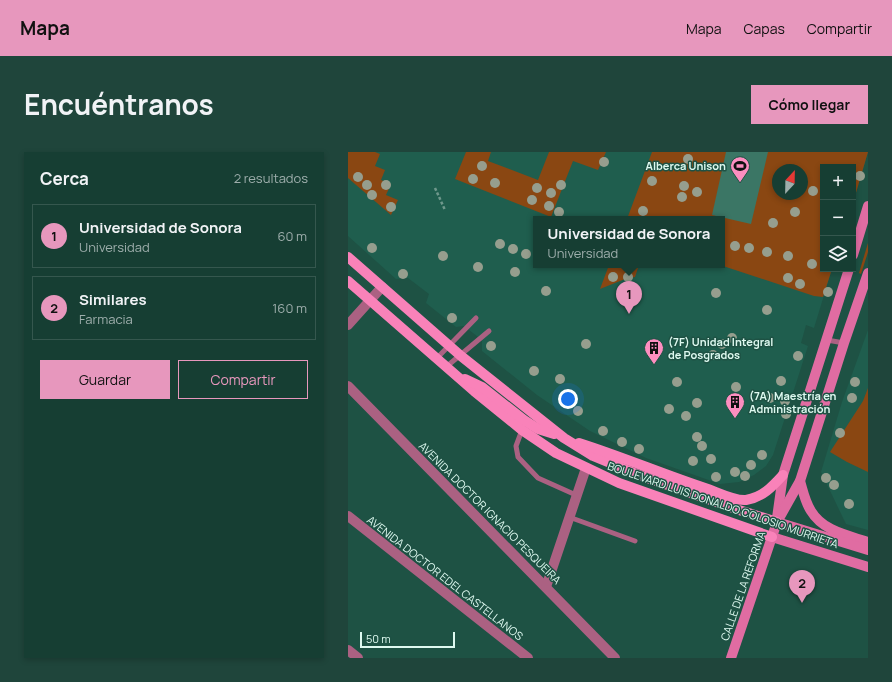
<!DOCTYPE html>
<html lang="es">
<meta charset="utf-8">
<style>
:root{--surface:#163e33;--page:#1f453b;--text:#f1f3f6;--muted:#9eaeac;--line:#35574e;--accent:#e797bd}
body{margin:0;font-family:Manrope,sans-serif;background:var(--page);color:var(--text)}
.controls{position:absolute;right:12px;top:12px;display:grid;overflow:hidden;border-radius:0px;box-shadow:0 2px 6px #0003}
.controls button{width:36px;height:36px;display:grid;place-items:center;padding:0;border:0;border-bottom:1px solid var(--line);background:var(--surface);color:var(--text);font:20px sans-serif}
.compass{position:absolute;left:424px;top:12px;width:36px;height:36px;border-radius:50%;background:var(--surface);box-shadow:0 2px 6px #0003;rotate:22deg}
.scale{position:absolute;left:12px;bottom:10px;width:95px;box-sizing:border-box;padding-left:4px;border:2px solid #def9f0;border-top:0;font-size:11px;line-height:14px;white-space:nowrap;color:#def9f0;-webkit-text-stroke:3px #1e5244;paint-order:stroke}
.you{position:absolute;left:220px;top:247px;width:14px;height:14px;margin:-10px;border:3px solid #fff;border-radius:50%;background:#1a73e8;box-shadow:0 0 0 6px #1a73e833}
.badge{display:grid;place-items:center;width:26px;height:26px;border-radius:50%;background:var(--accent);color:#111;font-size:13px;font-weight:700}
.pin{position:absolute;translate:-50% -33px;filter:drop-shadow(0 1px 2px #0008)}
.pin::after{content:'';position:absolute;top:21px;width:14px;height:12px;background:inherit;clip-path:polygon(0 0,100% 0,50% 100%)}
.popup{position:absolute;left:185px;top:64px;width:192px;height:52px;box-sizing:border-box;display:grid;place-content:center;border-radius:0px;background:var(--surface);filter:drop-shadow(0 1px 3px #0005);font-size:13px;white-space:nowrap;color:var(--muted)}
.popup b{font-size:15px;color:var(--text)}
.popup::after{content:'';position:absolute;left:50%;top:100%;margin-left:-8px;border:8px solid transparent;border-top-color:var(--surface)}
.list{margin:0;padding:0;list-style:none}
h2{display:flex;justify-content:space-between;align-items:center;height:52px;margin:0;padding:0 16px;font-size:17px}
h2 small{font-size:13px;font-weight:400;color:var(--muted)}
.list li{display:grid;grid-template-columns:26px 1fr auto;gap:12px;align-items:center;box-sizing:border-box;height:64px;margin:0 8px 8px;padding:0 8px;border:1px solid var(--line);border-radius:0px}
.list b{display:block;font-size:15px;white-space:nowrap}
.list p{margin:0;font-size:13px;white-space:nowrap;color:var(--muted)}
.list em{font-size:13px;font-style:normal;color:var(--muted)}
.actions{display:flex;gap:8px;padding:12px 16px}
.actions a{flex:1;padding:9px 0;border:1px solid var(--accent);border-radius:0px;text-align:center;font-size:14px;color:var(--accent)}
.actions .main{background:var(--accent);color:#111}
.icon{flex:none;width:22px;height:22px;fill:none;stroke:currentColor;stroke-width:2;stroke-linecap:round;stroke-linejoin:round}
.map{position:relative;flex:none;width:520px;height:506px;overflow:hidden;border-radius:0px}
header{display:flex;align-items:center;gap:24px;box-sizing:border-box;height:56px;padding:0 20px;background:var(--accent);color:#111}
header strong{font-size:19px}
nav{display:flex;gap:22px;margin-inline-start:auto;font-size:14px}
.intro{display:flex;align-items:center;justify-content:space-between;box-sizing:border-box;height:96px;padding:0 24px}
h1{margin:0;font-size:28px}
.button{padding:10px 18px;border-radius:0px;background:var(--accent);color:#111;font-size:14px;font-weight:700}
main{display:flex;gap:24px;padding:0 24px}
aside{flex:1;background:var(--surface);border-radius:0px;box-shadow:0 2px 6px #0003}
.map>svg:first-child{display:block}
.built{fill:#1f5e4e;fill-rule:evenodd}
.green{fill:#8a4712;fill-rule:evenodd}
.water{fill:#3b7665}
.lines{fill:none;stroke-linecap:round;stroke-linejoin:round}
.path{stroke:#6f988c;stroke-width:2.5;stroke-dasharray:3 2;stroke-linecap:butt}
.lane{stroke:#ab6182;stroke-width:5}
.street{stroke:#ab6182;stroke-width:10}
.secondary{stroke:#e06ca2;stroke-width:10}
.primary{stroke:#f982b9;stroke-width:10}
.tree{fill:#969e8e}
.labels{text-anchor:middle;stroke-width:3;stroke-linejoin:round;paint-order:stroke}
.poi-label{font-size:11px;font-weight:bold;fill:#def9f0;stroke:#1e5244;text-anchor:start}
.street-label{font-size:11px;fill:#def9f0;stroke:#1e5244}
</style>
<header>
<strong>Mapa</strong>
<nav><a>Mapa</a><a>Capas</a><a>Compartir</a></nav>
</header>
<div class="intro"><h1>Encuéntranos</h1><a class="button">Cómo llegar</a></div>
<main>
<aside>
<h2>Cerca<small>2 resultados</small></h2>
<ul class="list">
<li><span class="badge">1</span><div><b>Universidad de Sonora</b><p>Universidad</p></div><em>60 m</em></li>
<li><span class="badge">2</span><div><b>Similares</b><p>Farmacia</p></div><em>160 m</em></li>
</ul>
<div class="actions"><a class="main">Guardar</a><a>Compartir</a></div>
</aside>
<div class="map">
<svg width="520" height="506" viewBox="0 0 520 506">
<rect width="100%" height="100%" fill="#1e5244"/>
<g class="built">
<path d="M 0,0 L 520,0 L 505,51 L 505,15 L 475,15 L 475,117 L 484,117 L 466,176 L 458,173 L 453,191 L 460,194 L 425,303 L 418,314 L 406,323 L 391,330 L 372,332 L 298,306 L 242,279 L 189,243 L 134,199 L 134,188 L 116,174 L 108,175 L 78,151 L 81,142 L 60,126 L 48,127 L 0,84 ZM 430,18 L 454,18 L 454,42 L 430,42 ZM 188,67 L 374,67 L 374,113 L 188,113 Z"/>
<path d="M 520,178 L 520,378 L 498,372 L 473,320 L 494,250 Z"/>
</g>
<g class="green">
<path d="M 0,0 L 27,0 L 32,2 L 27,14 L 37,18 L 33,28 L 43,32 L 38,43 L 50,48 L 43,63 L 0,26 Z"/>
<path d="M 118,0 L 143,0 L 140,9 L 190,28 L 201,0 L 258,0 L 250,18 L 225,9 L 203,65 L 107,27 Z"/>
<path d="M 304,0 L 520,0 L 505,51 L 505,15 L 475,15 L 475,117 L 484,117 L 475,145 L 466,144 L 372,113 L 374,113 L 374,67 L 279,67 ZM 430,18 L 454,18 L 454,42 L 430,42 Z"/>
<path d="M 520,91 L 520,100 L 513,122 L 511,121 Z"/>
<path d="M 261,113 L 291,113 L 287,125 L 277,127 L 252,137 Z"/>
<path d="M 520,236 L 520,320 L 499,310 L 482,300 L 515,249 Z"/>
</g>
<path class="water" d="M 378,0 L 420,0 L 403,72 L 364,63 Z"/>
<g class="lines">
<path class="path" d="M 87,36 L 97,58"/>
<g class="lane">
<path d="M 479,188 L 496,191"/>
<path d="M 89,206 L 128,166"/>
<path d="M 98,215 L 141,179"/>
<path d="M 174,278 L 168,294 L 170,305 L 190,326 L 228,343"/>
<path d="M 221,365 L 287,389"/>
</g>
<g class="street">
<path d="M 0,173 L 34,135"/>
<path d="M 0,234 L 267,506"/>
<path d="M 0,364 L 180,506"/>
<path d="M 198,435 L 238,316"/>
<path d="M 0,498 L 10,506"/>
</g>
<g class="secondary">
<path d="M 505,103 L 520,54"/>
<path d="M 452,329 C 455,339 457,350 463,359 C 475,379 499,383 520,390"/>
<path d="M 429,366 L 435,323 L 501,117"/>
<path d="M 429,370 L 520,398"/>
<path d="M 424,385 L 520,415"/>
<path d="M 383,506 L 429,370 L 452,329 L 496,191 L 520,121"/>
</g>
<g class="primary">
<path d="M 0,105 L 113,204 L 216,286 L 245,304 L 291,323 L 391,358 L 429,370"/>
<path d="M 0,129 L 126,239 L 174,278 L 208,301 L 271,331 L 424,385"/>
<path d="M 117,227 L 134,235 L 176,268 L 190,277 L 206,282"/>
<path d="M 231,291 C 275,305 317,323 360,337 C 371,341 387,349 398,348 C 415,345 424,335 435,323"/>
</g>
</g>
<g class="tree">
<circle cx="340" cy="7" r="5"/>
<circle cx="256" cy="10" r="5"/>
<circle cx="134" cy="14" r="5"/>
<circle cx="512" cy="24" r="5"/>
<circle cx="10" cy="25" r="5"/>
<circle cx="125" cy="27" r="5"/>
<circle cx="304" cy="29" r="5"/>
<circle cx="147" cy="31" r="5"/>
<circle cx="19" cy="33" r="5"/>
<circle cx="38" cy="33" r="5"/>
<circle cx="213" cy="33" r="5"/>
<circle cx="336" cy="34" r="5"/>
<circle cx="189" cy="36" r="5"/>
<circle cx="465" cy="39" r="5"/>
<circle cx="349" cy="40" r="5"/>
<circle cx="203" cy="41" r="5"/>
<circle cx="24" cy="43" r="5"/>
<circle cx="334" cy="45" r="5"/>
<circle cx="184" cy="48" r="5"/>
<circle cx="201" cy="54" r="5"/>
<circle cx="43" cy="55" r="5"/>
<circle cx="295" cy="59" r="5"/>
<circle cx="211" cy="60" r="5"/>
<circle cx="447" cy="60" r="5"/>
<circle cx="425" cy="71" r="5"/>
<circle cx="152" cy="92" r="5"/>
<circle cx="387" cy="94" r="5"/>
<circle cx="24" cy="96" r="5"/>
<circle cx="401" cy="96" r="5"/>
<circle cx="165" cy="97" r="5"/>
<circle cx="419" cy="100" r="5"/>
<circle cx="178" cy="102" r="5"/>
<circle cx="95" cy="104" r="5"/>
<circle cx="440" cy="104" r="5"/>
<circle cx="464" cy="112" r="5"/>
<circle cx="130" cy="115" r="5"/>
<circle cx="167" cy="120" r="5"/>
<circle cx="55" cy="122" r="5"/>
<circle cx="265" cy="125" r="5"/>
<circle cx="280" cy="125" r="5"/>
<circle cx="440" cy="126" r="5"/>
<circle cx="452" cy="132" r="5"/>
<circle cx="198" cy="139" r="5"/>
<circle cx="480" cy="140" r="5"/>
<circle cx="368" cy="141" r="5"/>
<circle cx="281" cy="148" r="5"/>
<circle cx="419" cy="158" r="5"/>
<circle cx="104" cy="166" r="5"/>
<circle cx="384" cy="186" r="5"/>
<circle cx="238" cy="192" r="5"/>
<circle cx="374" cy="192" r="5"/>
<circle cx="143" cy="194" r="5"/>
<circle cx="365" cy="203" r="5"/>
<circle cx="450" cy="204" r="5"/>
<circle cx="186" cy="219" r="5"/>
<circle cx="212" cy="227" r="5"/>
<circle cx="433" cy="229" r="5"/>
<circle cx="329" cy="230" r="5"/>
<circle cx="507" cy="230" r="5"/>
<circle cx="388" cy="235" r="5"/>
<circle cx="422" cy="246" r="5"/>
<circle cx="504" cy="246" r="5"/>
<circle cx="437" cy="249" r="5"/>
<circle cx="349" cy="251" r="5"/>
<circle cx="321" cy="257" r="5"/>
<circle cx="230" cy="259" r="5"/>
<circle cx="438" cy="262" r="5"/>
<circle cx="338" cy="264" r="5"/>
<circle cx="255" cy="279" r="5"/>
<circle cx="492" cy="281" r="5"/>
<circle cx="349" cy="285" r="5"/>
<circle cx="274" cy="290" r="5"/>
<circle cx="354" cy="294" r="5"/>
<circle cx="291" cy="297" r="5"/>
<circle cx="414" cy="303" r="5"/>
<circle cx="363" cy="307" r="5"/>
<circle cx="345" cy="309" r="5"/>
<circle cx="403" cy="313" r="5"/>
<circle cx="387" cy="320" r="5"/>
<circle cx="397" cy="324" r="5"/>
<circle cx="368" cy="325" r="5"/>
<circle cx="478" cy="326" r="5"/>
<circle cx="486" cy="333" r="5"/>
<circle cx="501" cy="352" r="5"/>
</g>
<defs>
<g id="stadium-pin" transform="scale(1)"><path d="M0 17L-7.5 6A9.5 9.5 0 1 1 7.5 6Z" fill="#fd8ec0" stroke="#1e5244"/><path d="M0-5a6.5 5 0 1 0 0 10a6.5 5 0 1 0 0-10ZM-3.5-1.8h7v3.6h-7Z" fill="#111"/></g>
<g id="building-pin" transform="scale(1)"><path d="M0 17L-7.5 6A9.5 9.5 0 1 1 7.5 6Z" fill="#fd8ec0" stroke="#1e5244"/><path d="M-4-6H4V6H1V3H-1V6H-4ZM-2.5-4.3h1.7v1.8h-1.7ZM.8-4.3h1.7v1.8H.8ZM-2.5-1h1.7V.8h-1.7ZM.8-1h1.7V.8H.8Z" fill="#111"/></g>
</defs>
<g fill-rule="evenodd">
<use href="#stadium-pin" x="392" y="14"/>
<use href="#building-pin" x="306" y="196"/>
<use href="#building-pin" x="387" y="250"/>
</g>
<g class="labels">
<g class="poi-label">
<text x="378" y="18" text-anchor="end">Alberca Unison</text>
<text x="320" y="194">(7F) Unidad Integral<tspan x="320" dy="13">de Posgrados</tspan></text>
<text x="401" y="248">(7A) Maestría en<tspan x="401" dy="13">Administración</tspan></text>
</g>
<g class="street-label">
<text transform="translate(375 353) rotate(19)" y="4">BOULEVARD LUIS DONALDO COLOSIO MURRIETA</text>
<text transform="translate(142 361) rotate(45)" y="4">AVENIDA DOCTOR IGNACIO PESQUEIRA</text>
<text transform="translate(97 426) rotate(38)" y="4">AVENIDA DOCTOR EDEL CASTELLANOS</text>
<text transform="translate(395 434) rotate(-71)" y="4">CALLE DE LA REFORMA</text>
</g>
</g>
</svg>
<div class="controls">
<button>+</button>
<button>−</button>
<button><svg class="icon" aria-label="layers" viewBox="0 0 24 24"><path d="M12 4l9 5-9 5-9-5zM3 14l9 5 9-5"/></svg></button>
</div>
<svg class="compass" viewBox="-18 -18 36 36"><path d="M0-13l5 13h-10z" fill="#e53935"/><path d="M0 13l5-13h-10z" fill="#9eaeac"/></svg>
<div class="scale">50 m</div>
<div class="you"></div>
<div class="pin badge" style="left:281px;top:162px">1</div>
<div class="popup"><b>Universidad de Sonora</b>Universidad</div>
<div class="pin badge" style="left:454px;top:451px">2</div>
</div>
</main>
